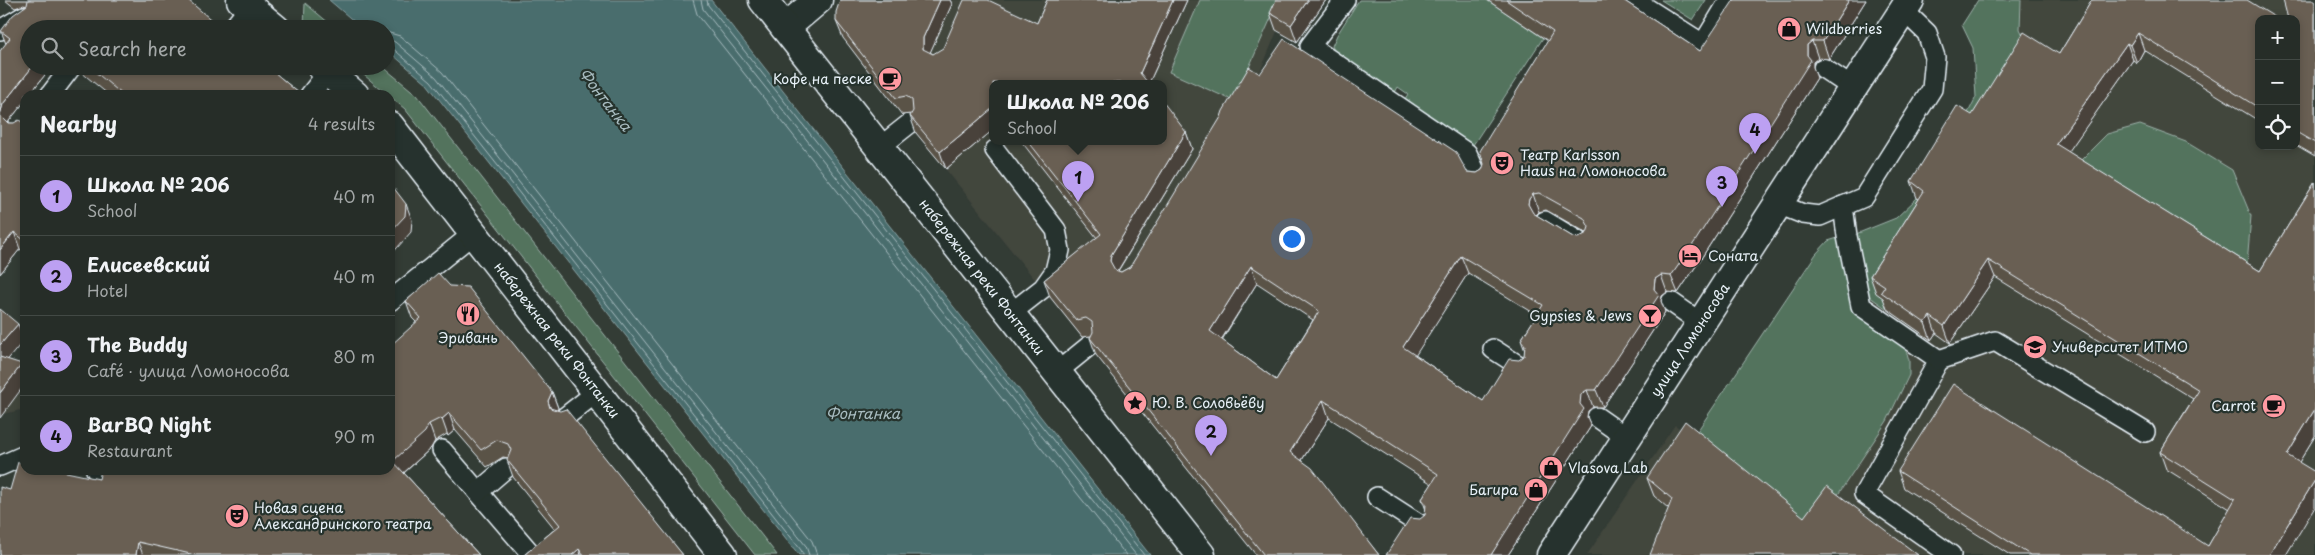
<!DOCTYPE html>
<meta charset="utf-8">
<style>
:root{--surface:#262d28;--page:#323934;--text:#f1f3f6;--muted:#a4a8a8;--line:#424945;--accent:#bca0f2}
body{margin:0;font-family:"Playpen Sans",sans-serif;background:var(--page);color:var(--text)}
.controls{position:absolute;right:15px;top:15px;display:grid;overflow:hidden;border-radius:10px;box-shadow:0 2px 8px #0003}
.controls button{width:45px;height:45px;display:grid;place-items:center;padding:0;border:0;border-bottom:1px solid var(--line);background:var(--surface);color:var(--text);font:25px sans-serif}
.you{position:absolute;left:1291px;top:238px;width:18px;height:18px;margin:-12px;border:4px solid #fff;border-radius:50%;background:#1a73e8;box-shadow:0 0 0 8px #1a73e833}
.badge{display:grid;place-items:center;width:32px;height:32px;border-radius:50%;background:var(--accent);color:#111;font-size:16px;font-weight:700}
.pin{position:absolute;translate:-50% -41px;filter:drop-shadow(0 1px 2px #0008)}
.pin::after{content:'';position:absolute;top:26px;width:18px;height:15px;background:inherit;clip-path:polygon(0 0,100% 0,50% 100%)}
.popup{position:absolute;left:989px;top:80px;width:178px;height:65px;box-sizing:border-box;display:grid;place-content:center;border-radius:10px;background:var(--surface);filter:drop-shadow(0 1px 4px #0005);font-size:16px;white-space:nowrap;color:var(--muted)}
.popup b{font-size:19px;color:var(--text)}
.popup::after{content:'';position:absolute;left:50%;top:100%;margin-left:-10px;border:10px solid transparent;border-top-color:var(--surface)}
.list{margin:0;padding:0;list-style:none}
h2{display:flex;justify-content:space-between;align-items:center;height:65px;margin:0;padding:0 20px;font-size:21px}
h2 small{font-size:16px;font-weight:400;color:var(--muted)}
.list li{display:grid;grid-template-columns:32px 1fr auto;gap:15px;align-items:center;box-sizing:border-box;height:80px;padding:0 20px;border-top:1px solid var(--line)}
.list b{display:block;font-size:19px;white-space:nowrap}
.list p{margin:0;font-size:16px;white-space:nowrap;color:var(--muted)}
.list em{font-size:16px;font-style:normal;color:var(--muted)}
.icon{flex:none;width:28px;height:28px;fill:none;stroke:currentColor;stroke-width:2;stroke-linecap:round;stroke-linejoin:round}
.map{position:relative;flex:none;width:2315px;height:555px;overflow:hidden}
.search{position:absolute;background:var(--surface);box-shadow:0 2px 8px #0003;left:20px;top:20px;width:375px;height:55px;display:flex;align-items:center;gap:12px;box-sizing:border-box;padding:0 18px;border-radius:28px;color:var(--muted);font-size:19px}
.panel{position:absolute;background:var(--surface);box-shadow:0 2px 8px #0003;left:20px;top:90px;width:375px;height:385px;border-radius:15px}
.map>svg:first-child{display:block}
.built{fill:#43463e;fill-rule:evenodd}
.green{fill:#52735d;stroke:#9db2aa}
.water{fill:#496d6d;stroke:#89a2a5}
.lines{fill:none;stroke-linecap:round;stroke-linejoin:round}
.shore{stroke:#a8bcc0;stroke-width:1}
.lane-casing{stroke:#e8f1f8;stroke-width:22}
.street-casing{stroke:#e8f1f8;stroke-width:31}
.secondary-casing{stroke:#e8f1f8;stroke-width:31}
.lane{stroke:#26332d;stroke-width:19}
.street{stroke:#26332d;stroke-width:28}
.secondary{stroke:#26332d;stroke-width:28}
.wall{fill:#5a5247;stroke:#e8f1f8;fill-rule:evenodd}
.shaded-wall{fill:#4a423a;stroke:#e8f1f8}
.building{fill:#695f53;stroke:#e8f1f8;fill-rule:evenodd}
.labels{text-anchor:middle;stroke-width:4.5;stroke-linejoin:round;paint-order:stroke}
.poi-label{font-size:14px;fill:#e8f1f8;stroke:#26332d;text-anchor:start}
.street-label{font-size:14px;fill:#e8f1f8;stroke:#26332d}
.water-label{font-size:15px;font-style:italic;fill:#a8bcc0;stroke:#26332d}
</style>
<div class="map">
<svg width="2315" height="555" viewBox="0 0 2315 555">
<rect width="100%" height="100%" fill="#333c35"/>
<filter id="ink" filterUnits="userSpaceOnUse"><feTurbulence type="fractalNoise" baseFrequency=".02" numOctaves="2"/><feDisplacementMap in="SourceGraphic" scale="10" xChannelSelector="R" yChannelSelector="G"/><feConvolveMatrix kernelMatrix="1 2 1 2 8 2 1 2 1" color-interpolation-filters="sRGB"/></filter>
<g filter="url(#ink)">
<g class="built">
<path d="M 952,0 L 1290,0 L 1255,84 L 1096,355 L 901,114 ZM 993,83 L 1163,83 L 1163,141 L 993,141 Z"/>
<path d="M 1978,0 L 2315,0 L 2315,555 L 1587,555 L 1675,425 L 1692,439 L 1816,254 L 1828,241 L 1856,234 L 1896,218 L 1917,198 L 1963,123 L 1976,97 L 1973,48 L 1962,25 ZM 2259,19 L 2296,19 L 2296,146 L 2259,146 Z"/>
<path d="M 0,371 L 25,379 L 25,409 L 3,414 L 0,418 Z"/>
</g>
<g class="green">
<path d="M 1200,0 L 1279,0 L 1234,101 L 1169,72 Z"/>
<path d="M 1359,0 L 1487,0 L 1543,38 L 1473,145 L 1467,146 L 1403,102 L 1408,94 L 1398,87 L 1393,96 L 1337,57 L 1332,46 L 1337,35 Z"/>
<path d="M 1661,0 L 1706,0 L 1693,20 Z"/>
<path d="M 1978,0 L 2021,0 L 2020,29 L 2030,49 L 1978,132 L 1963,123 L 1976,97 L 1973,48 L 1962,25 Z"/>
<path d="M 305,3 L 336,29 L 308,29 L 304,26 Z"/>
<path d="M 353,66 L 382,66 L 417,95 L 777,555 L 755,555 L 405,109 Z"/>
<path d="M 2140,125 L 2186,142 L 2232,170 L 2251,216 L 2247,264 L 2073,168 L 2107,134 Z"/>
<path d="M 1917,198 L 1930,208 L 1877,293 L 1891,303 L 1887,309 L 1866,294 L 1856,234 L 1896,218 Z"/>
<path d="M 1841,237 L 1853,307 L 1903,341 L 1909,360 L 1909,375 L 1887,421 L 1811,535 L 1692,439 L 1816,254 L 1828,241 Z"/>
</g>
<path class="water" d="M 329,0 L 711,0 L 1150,555 L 799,555 L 427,84 L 386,49 L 386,29 L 363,29 Z"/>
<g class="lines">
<g class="shore">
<path d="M 693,0 L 697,14 L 1126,555"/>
<path d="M 701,0 L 703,9 L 1136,555"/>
<path d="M 707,0 L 708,5 L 1144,555"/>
<path d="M 386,32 L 400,36 L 442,72 L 812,541 L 817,555"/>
<path d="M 386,39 L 395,42 L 436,77 L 806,546 L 809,555"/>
<path d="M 386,45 L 391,47 L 431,81 L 801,550 L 803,555"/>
</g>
<g class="lane-casing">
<g id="lane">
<path d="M 1345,0 L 1310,46 L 1467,153 L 1479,180"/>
<path d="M 1634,0 L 1703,44 L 1726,6"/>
<path d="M 232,29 L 250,7"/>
<path d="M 0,30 L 24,16"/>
<path d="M 1823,68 L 1853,88"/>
<path d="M 50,95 L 72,66"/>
<path d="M 310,95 L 328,72"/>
<path d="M 880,147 L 909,124"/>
<path d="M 995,150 L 1056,230 L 1060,250 L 1055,271 L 1043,288 L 1011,313"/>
<path d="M 1778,204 L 1803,214 L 1820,216 L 1864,197 L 1932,89 L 1935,57 L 1927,33 L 1903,10"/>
<path d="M 1843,206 L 1847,236 L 1861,306 L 1939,360 L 1864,494 L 1951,555"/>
<path d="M 1545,221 L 1578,241"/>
<path d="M 390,301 L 474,233"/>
<path d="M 1671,302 L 1701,323"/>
<path d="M 1493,349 L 1521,367"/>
<path d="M 1939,360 L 1995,341 L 2145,432"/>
<path d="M 1057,372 L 1089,346"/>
<path d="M 565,417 L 597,392"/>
<path d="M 1597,417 L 1627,438"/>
<path d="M 442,450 L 532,555"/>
<path d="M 0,466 L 25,455"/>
<path d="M 96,470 L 110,473"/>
<path d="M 478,492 L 506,468"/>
<path d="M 1377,497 L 1422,526"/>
</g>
</g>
<g class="street-casing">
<path id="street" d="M 785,28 L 818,0"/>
</g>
<g class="secondary-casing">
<g id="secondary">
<path d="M 241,0 L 276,29"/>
<path d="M 763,0 L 1201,555"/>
<path d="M 321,66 L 355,95"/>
<path d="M 390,126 L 723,555"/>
<path d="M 1551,555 L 1910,0"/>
</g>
</g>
<use href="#lane" class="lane"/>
<use href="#street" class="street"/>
<use href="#secondary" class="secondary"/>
</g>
<g class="wall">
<path d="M 5,0 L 188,0 L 29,29 L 29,66 L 52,66 L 29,95 L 25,95 L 25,101 L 9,121 L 9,123 L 25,124 L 25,253 L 20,249 L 0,274 L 0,51 L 6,44 L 1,31 L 26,6 L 24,5 L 15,8 Z"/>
<path d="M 840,0 L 950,0 L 952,4 L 930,52 L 933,54 L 1037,23 L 1047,0 L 1187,0 L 1149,83 L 993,83 L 993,130 L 946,169 L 916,133 L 910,116 L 911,114 L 902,115 L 843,38 L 836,21 Z"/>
<path d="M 1326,0 L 1297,42 L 1276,30 L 1270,13 Z"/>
<path d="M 1487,0 L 1623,0 L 1700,51 L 1866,0 L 1829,59 L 1818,58 L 1813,62 L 1813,67 L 1817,78 L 1702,257 L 1678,293 L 1667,292 L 1662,296 L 1661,301 L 1665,312 L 1603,407 L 1593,407 L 1588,411 L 1587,417 L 1591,426 L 1508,555 L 1386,555 L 1425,515 L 1426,510 L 1422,499 L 1432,484 L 1329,418 L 1302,460 L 1379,555 L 1256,555 L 1096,355 L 1090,338 L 1091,336 L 1082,337 L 1050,297 L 1044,280 L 1097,238 L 1021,141 L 1163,141 L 1186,132 L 1192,149 L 1118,271 L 1121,272 L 1130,267 L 1260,74 L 1467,172 L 1477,173 L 1482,170 L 1548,41 ZM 1546,210 L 1587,233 L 1578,238 L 1573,237 L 1536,215 L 1539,212 ZM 1468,273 L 1537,315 L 1521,340 L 1525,351 L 1524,356 L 1519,360 L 1483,401 L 1415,355 ZM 1257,283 L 1313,320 L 1276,380 L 1222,340 Z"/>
<path d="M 2092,0 L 2259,19 L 2259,121 L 2144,50 L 2137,63 L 2133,60 L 2068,152 L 2260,271 L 2315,182 L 2315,436 L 2299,462 L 2286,555 L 2010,555 L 1904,488 L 1898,471 L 2208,546 L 2230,509 L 2166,469 L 2160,452 L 2193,399 L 1995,277 L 1950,343 L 1936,333 L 1931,340 L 1887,309 L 1883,298 L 1876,293 L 1870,276 L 1919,199 L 1917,198 L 1911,181 L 1972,115 L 2059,54 Z"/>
<path d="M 2315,0 L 2315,156 L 2296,145 L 2296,19 Z"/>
<path d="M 79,66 L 267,66 L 301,95 L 109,95 L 81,72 Z"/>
<path d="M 406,301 L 552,392 L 558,408 L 557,410 L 683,555 L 524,555 L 555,529 L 513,477 L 507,460 L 508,458 L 503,457 L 487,467 L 455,430 L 448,436 L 447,434 L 435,441 L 431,448 L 404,473 L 479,555 L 0,555 L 10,490 L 99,479 L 390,470 L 416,322 L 412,318 Z"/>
<path d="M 1647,478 L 1804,517 L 1918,555 L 1668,508 L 1654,496 Z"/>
</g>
<g class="shaded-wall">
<path d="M 940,0 L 950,0 L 952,4 L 929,55 L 923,49 L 923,38 Z"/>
<path d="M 1173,0 L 1187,0 L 1149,83 L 1143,83 L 1140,73 Z"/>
<path d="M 1308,0 L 1326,0 L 1297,42 L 1291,25 Z"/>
<path d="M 1849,0 L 1866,0 L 1829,59 L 1823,41 Z"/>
<path d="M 2138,33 L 2144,50 L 2137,63 L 2130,45 Z"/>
<path d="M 1812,41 L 1818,58 L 1813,62 L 1813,67 L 1817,78 L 1702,257 L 1678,293 L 1671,276 L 1807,55 L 1807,45 Z"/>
<path d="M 2127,43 L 2133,60 L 2062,161 L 2056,144 Z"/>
<path d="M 33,66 L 52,66 L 29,95 L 25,95 L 25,101 L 9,121 L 6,132 L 0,115 L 3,104 Z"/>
<path d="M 993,108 L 993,130 L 946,169 L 940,152 Z"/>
<path d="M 1186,132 L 1192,149 L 1117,272 L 1116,278 L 1110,261 L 1111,255 Z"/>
<path d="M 1533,194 L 1539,212 L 1535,216 L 1534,221 L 1528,204 L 1529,199 Z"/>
<path d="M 406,204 L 412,220 L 411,232 L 390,256 L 390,232 Z"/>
<path d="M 14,232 L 20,249 L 0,274 L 0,250 Z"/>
<path d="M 1461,256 L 1468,273 L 1410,364 L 1403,347 Z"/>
<path d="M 1988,260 L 1995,277 L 1950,343 L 1944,326 Z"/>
<path d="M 1251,266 L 1257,283 L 1216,348 L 1210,331 Z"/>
<path d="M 1661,275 L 1667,292 L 1662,296 L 1661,301 L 1665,312 L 1603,407 L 1596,390 L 1654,289 L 1655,279 Z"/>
<path d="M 1930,316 L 1936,333 L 1931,340 L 1925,323 Z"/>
<path d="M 18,324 L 24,340 L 0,369 L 0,345 Z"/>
<path d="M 22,364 L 25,372 L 25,384 L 0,418 L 0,393 Z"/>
<path d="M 1587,390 L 1593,407 L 1588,411 L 1587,417 L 1591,426 L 1508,555 L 1491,555 L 1581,394 Z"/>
<path d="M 552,392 L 558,408 L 554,418 L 548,401 Z"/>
<path d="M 1323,400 L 1329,418 L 1296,469 L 1290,452 Z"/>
<path d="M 2315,409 L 2315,436 L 2293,472 L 2287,455 Z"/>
<path d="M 449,413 L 455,430 L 448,436 L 442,419 Z"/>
<path d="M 429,424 L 435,441 L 431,448 L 399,477 L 393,461 Z"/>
<path d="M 2315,480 L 2315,507 L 2286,555 L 2269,555 Z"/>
<path d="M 138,542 L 143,555 L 136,555 Z"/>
<path d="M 579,549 L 581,555 L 572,555 Z"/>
</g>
<g class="building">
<path d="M 28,0 L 188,0 L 222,29 L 29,29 L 29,66 L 33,66 L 3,104 L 0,115 L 8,123 L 14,123 L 19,120 L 25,124 L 25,241 L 14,232 L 0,250 L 0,51 L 10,38 L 1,31 L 13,15 L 27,5 Z"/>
<path d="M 840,0 L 940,0 L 923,38 L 923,49 L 933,54 L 943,48 L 964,0 L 988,0 L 1037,23 L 1047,0 L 1173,0 L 1140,73 L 1148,83 L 993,83 L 993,108 L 940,152 L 910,116 L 913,111 L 912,100 L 906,96 L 896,98 L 836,21 L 836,12 Z"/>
<path d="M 1276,0 L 1308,0 L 1291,25 L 1270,13 Z"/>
<path d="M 1506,0 L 1623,0 L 1700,51 L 1734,0 L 1849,0 L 1823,41 L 1812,41 L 1807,45 L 1807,55 L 1811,60 L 1696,240 L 1671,276 L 1661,275 L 1655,279 L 1654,289 L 1659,295 L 1596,390 L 1587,390 L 1581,394 L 1580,404 L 1584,409 L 1491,555 L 1386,555 L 1410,518 L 1420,519 L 1425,515 L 1426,504 L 1422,499 L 1438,474 L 1323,400 L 1290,452 L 1312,468 L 1379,555 L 1264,555 L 1090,338 L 1093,332 L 1092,322 L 1086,318 L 1076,320 L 1044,280 L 1101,234 L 1028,141 L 1163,141 L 1163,102 L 1186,132 L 1111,255 L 1110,261 L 1115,270 L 1121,272 L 1130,267 L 1221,117 L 1223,111 L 1249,67 L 1260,74 L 1284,39 L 1456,152 L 1467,172 L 1477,173 L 1482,170 L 1484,164 L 1480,151 L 1553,32 ZM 1539,193 L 1584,218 L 1589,227 L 1587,233 L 1578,238 L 1573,237 L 1533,213 L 1528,204 L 1529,199 L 1533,194 ZM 1461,256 L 1543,305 L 1521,340 L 1525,345 L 1524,356 L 1519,360 L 1509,359 L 1483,401 L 1403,347 ZM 1251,266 L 1319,311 L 1276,380 L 1210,331 Z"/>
<path d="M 2092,0 L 2247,0 L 2278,19 L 2259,19 L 2259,108 L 2138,33 L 2130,45 L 2127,43 L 2056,144 L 2260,271 L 2315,182 L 2315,409 L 2287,455 L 2315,472 L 2315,480 L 2269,555 L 2030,555 L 1898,471 L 1953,384 L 2208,546 L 2235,499 L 2160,452 L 2199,390 L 1988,260 L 1944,326 L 1930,316 L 1925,323 L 1881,292 L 1885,286 L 1870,276 L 1924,191 L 1911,181 L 1957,106 L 1972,115 L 2024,32 L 2059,54 Z"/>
<path d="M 2283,0 L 2315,0 L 2315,143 L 2296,132 L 2296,19 L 2288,19 Z"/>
<path d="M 88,66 L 267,66 L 301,95 L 123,95 Z"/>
<path d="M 390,183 L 406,204 L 405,216 L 390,232 Z"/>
<path d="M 438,273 L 450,286 L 468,287 L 552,392 L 548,401 L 550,408 L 560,411 L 566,409 L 683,555 L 583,555 L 579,549 L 572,555 L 524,555 L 560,525 L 507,460 L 511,450 L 508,444 L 497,440 L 481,450 L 449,413 L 442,419 L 441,418 L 429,424 L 425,432 L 393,461 L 479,555 L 195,555 L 138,542 L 136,555 L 0,555 L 0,487 L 10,490 L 18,462 L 25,463 L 25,470 L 57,470 L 99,479 L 101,470 L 390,470 L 390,346 L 421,318 L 406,301 Z"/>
<path d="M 0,309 L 18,324 L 0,345 Z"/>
<path d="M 0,357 L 22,364 L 0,393 Z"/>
<path d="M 1685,421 L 1804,517 L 1827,486 L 1918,555 L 1650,555 L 1672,499 L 1647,478 Z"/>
</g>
</g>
<defs>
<g id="shop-disc" transform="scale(1.25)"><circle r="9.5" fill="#ff9aa2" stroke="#26332d"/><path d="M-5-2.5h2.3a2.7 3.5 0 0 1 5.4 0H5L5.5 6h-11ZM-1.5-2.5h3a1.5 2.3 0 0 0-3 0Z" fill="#111"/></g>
<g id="cafe-disc" transform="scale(1.25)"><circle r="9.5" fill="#ff9aa2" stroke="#26332d"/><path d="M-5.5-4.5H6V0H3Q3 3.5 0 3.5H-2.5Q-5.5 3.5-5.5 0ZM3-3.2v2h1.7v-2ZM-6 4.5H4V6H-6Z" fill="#111"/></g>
<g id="theatre-disc" transform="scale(1.25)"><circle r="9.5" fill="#ff9aa2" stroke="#26332d"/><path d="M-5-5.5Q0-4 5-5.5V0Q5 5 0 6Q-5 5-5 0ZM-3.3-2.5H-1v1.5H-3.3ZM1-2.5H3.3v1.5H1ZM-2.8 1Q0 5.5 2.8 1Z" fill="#111"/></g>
<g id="hotel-disc" transform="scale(1.25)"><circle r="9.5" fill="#ff9aa2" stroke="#26332d"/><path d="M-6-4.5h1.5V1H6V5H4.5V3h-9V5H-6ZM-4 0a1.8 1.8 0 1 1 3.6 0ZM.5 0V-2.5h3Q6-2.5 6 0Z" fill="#111"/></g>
<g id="restaurant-disc" transform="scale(1.25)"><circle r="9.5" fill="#ff9aa2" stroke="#26332d"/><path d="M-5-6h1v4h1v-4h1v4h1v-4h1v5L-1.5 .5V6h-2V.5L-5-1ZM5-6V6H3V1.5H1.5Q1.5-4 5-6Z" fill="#111"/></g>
<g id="bar-disc" transform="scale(1.25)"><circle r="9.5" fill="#ff9aa2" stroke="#26332d"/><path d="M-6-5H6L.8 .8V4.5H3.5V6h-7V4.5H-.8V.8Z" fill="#111"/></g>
<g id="university-disc" transform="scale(1.25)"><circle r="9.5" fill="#ff9aa2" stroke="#26332d"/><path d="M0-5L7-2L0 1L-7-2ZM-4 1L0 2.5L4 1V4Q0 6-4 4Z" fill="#111"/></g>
<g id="sight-disc" transform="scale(1.25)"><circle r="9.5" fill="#ff9aa2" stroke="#26332d"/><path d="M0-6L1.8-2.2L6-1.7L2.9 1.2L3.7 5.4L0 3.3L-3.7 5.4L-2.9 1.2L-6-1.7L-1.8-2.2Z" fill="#111"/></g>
</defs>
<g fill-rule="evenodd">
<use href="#shop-disc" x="1789" y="29"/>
<use href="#cafe-disc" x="890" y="79"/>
<use href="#theatre-disc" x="1502" y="163"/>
<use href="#hotel-disc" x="1690" y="256"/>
<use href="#restaurant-disc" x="468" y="314"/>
<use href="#bar-disc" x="1650" y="316"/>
<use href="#university-disc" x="2035" y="347"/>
<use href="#sight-disc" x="1135" y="403"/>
<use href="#cafe-disc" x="2274" y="406"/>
<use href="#shop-disc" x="1551" y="468"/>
<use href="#shop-disc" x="1536" y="490"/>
<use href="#theatre-disc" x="237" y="516"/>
</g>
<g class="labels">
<g class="poi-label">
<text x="1806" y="34">Wildberries</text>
<text x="872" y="84" text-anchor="end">Кофе на песке</text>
<text x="1520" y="160">Театр Karlsson<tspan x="1520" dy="16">Haus на Ломоносова</tspan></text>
<text x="1708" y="261">Соната</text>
<text x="1632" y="321" text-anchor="end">Gypsies &amp; Jews</text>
<text x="468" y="343" text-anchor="middle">Эривань</text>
<text x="2052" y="352">Университет ИТМО</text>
<text x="1152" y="408">Ю. В. Соловьёву</text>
<text x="2256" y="411" text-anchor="end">Carrot</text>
<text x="1568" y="473">Vlasova Lab</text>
<text x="1518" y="495" text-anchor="end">Багира</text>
<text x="254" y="513">Новая сцена<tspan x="254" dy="16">Александринского театра</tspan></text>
</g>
<g class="street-label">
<text transform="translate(982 277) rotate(52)" y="5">набережная реки Фонтанки</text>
<text transform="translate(557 340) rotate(52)" y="5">набережная реки Фонтанки</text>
<text transform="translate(1690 340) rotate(-57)" y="5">улица Ломоносова</text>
</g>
<g class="water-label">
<text transform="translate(605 100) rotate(52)" y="5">Фонтанка</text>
<text x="863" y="419">Фонтанка</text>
</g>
</g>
</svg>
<div class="controls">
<button>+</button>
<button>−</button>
<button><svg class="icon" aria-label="locate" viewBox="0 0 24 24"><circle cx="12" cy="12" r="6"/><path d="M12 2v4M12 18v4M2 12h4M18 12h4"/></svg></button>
</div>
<div class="you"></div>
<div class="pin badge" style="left:1078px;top:202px">1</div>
<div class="popup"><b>Школа № 206</b>School</div>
<div class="pin badge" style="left:1211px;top:456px">2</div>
<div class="pin badge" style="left:1722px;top:207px">3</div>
<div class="pin badge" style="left:1755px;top:154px">4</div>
<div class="search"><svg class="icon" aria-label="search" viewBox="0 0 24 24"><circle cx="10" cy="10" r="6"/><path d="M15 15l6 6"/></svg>Search here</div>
<section class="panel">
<h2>Nearby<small>4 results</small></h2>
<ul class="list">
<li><span class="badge">1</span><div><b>Школа № 206</b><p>School</p></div><em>40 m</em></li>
<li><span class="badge">2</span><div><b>Елисеевский</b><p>Hotel</p></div><em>40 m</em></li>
<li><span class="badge">3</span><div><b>The Buddy</b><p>Café · улица Ломоносова</p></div><em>80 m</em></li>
<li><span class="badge">4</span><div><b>BarBQ Night</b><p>Restaurant</p></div><em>90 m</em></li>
</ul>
</section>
</div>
